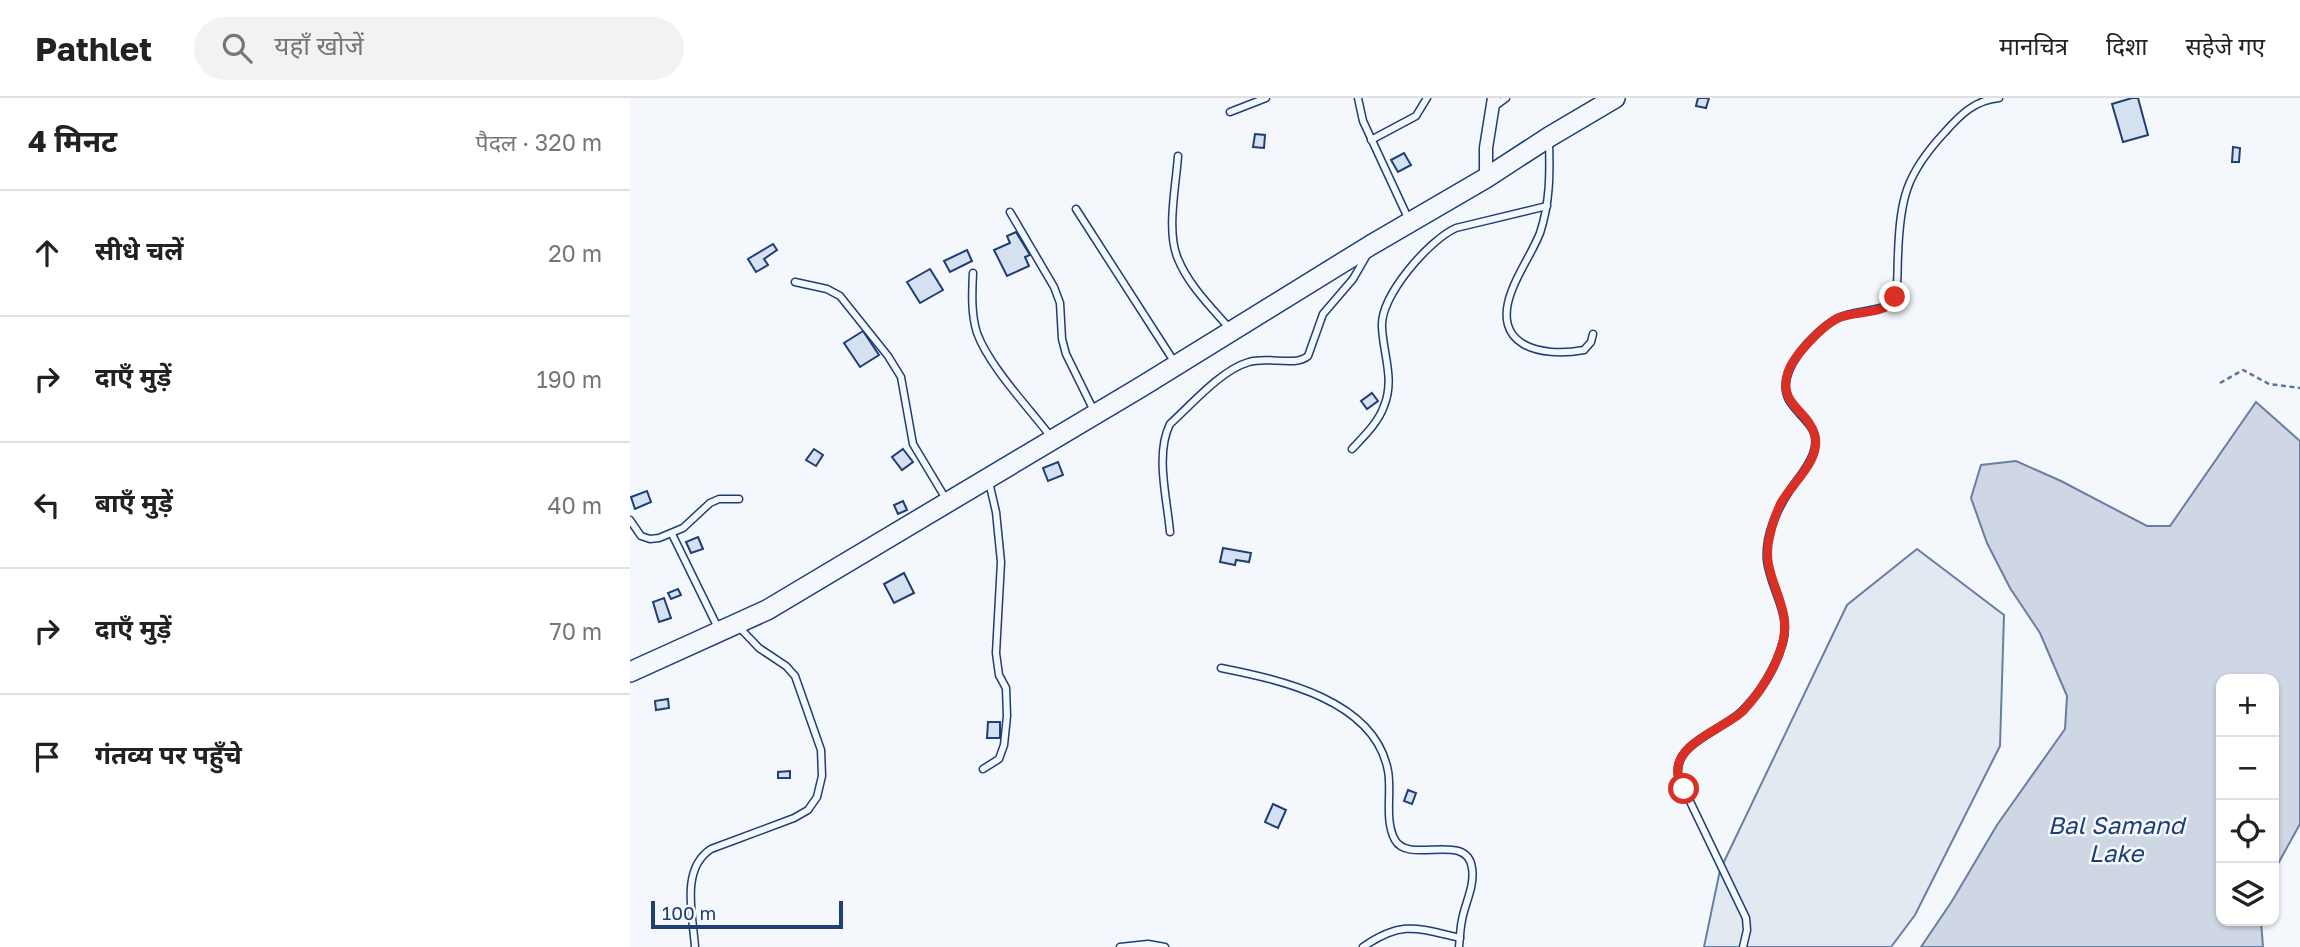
<!DOCTYPE html>
<html lang="hi">
<meta charset="utf-8">
<style>
:root{--surface:#fff;--page:#f2f2f2;--text:#222;--muted:#767676;--line:#e0e0e0}
body{margin:0;font-family:"Golos Text","Noto Sans Devanagari",sans-serif;background:var(--page);color:var(--text)}
.controls{position:absolute;right:21px;bottom:21px;display:grid;overflow:hidden;border-radius:14px;box-shadow:0 2px 5px #0004}
.controls button{width:63px;height:63px;display:grid;place-items:center;padding:0;border:0;border-bottom:2px solid var(--line);background:var(--surface);color:var(--text);font:35px sans-serif}
.scale{position:absolute;left:21px;bottom:18px;width:192px;box-sizing:border-box;padding-left:7px;border:4px solid #1d3f73;border-top:0;font-size:19px;line-height:24px;white-space:nowrap;color:#1d3f73;-webkit-text-stroke:5px #f4f7fb;paint-order:stroke}
.stop{position:absolute;width:21px;height:21px;margin:-16px;border:5px solid #d93025;border-radius:50%;background:#fff}
.stop.end{background:#d93025;border-color:#fff;box-shadow:0 2px 7px #0008}
.list{margin:0;padding:0;list-style:none}
h2{display:flex;justify-content:space-between;align-items:center;height:91px;margin:0;padding:0 28px;font-size:30px}
h2 small{font-size:23px;font-weight:400;color:var(--muted)}
.list li{display:grid;grid-template-columns:46px 1fr auto;gap:21px;align-items:center;box-sizing:border-box;height:126px;padding:0 28px;border-top:2px solid var(--line)}
.list b{display:block;font-size:26px;white-space:nowrap}
.list em{font-size:23px;font-style:normal;color:var(--muted)}
.icon{flex:none;width:38px;height:38px;fill:none;stroke:currentColor;stroke-width:2;stroke-linecap:round;stroke-linejoin:round}
.map{position:relative;flex:none;width:1670px;height:849px;overflow:hidden}
header{display:flex;align-items:center;gap:42px;box-sizing:border-box;height:98px;padding:0 35px;background:var(--surface);border-bottom:2px solid var(--line)}
header strong{font-size:33px}
nav{display:flex;gap:38px;margin-inline-start:auto;font-size:24px}
.search{width:490px;height:63px;background:var(--page);display:flex;align-items:center;gap:18px;box-sizing:border-box;padding:0 24px;border-radius:38px;color:var(--muted);font-size:26px}
main{display:flex}
aside{flex:1;background:var(--surface)}
.map>svg:first-child{display:block}
.green{fill:#e3e9f0;stroke:#687fa3;stroke-width:2}
.water{fill:#cfd7e4;stroke:#687fa3;stroke-width:2}
.building{fill:#d5e0f0;stroke:#1d3f73;stroke-width:2}
.lines{fill:none;stroke-linecap:round;stroke-linejoin:round}
.service-casing{stroke:#1d3f73;stroke-width:9}
.minor-casing{stroke:#1d3f73;stroke-width:15}
.trunk-casing{stroke:#1d3f73;stroke-width:22}
.path{stroke:#5e769c;stroke-width:2.5;stroke-dasharray:5 3.5;stroke-linecap:butt}
.service{stroke:#f4f7fb;stroke-width:6}
.minor{stroke:#f4f7fb;stroke-width:12}
.trunk{stroke:#f4f7fb;stroke-width:19}
.route{stroke:#d93025;stroke-width:9}
.labels{text-anchor:middle;stroke-width:5;stroke-linejoin:round;paint-order:stroke}
.water-label{font-size:24px;font-style:italic;fill:#1d3f73;stroke:#f4f7fb}
</style>
<header>
<strong>Pathlet</strong>
<div class="search"><svg class="icon" aria-label="search" viewBox="0 0 24 24"><circle cx="10" cy="10" r="6"/><path d="M15 15l6 6"/></svg>यहाँ खोजें</div>
<nav><a>मानचित्र</a><a>दिशा</a><a>सहेजे गए</a></nav>
</header>
<main>
<aside>
<h2>4 मिनट<small>पैदल · 320 m</small></h2>
<ul class="list">
<li><svg class="icon" aria-label="ahead" viewBox="0 0 24 24"><path d="M12 20V5M6 11l6-6 6 6"/></svg><div><b>सीधे चलें</b></div><em>20 m</em></li>
<li><svg class="icon" aria-label="right" viewBox="0 0 24 24"><path d="M7 20v-9h11M14 6l5 5-5 5"/></svg><div><b>दाएँ मुड़ें</b></div><em>190 m</em></li>
<li><svg class="icon" aria-label="left" viewBox="0 0 24 24"><path d="M17 20v-9H6M10 6l-5 5 5 5"/></svg><div><b>बाएँ मुड़ें</b></div><em>40 m</em></li>
<li><svg class="icon" aria-label="right" viewBox="0 0 24 24"><path d="M7 20v-9h11M14 6l5 5-5 5"/></svg><div><b>दाएँ मुड़ें</b></div><em>70 m</em></li>
<li><svg class="icon" aria-label="arrive" viewBox="0 0 24 24"><path d="M6 21V4h12l-3 4 3 4H6"/></svg><div><b>गंतव्य पर पहुँचे</b></div></li>
</ul>
</aside>
<div class="map">
<svg width="1670" height="849" viewBox="0 0 1670 849">
<rect width="100%" height="100%" fill="#f4f7fb"/>
<path class="green" d="M 1287,451 L 1374,517 L 1370,648 L 1285,817 L 1261,849 L 1074,849 L 1090,772 L 1217,507 Z"/>
<path class="water" d="M 1626,304 L 1670,343 L 1670,726 L 1644,773 L 1644,581 L 1591,581 L 1591,823 L 1631,823 L 1633,849 L 1291,849 L 1322,803 L 1367,727 L 1435,631 L 1437,598 L 1410,535 L 1380,490 L 1357,445 L 1341,400 L 1351,367 L 1386,363 L 1431,383 L 1517,428 L 1540,428 Z"/>
<g class="building">
<path d="M 1068,0 L 1079,0 L 1076,10 L 1066,8 Z"/>
<path d="M 1502,0 L 1508,0 L 1518,37 L 1493,44 L 1482,6 Z"/>
<path d="M 625,36 L 635,37 L 634,50 L 623,49 Z"/>
<path d="M 1603,49 L 1610,50 L 1609,64 L 1602,64 Z"/>
<path d="M 774,55 L 781,67 L 768,74 L 761,62 Z"/>
<path d="M 386,134 L 400,157 L 395,159 L 399,168 L 377,178 L 364,152 L 380,145 L 377,138 Z"/>
<path d="M 143,146 L 147,152 L 134,161 L 138,167 L 126,174 L 118,161 Z"/>
<path d="M 337,152 L 342,163 L 320,174 L 314,163 Z"/>
<path d="M 300,171 L 313,192 L 290,205 L 277,184 Z"/>
<path d="M 233,233 L 249,257 L 230,269 L 214,245 Z"/>
<path d="M 742,295 L 748,303 L 737,311 L 731,303 Z"/>
<path d="M 184,351 L 193,357 L 186,368 L 176,362 Z"/>
<path d="M 273,351 L 283,364 L 272,372 L 262,359 Z"/>
<path d="M 428,364 L 433,377 L 418,383 L 413,370 Z"/>
<path d="M 17,393 L 21,404 L 5,411 L 1,399 Z"/>
<path d="M 273,403 L 277,412 L 268,416 L 264,407 Z"/>
<path d="M 68,439 L 73,451 L 61,455 L 56,444 Z"/>
<path d="M 593,450 L 621,455 L 619,464 L 606,462 L 605,467 L 590,464 Z"/>
<path d="M 274,475 L 284,495 L 264,505 L 254,486 Z"/>
<path d="M 48,491 L 51,497 L 41,501 L 38,495 Z"/>
<path d="M 34,500 L 41,520 L 29,524 L 23,504 Z"/>
<path d="M 38,601 L 39,610 L 26,612 L 25,603 Z"/>
<path d="M 358,624 L 370,624 L 370,640 L 357,640 Z"/>
<path d="M 160,673 L 160,680 L 148,680 L 148,674 Z"/>
<path d="M 778,692 L 786,695 L 782,706 L 774,703 Z"/>
<path d="M 643,706 L 656,712 L 648,730 L 635,724 Z"/>
</g>
<g class="lines">
<g class="service-casing">
<g id="service">
<path d="M 728,0 L 733,23 L 778,120"/>
<path d="M 865,8 L 876,0"/>
<path d="M 600,14 L 636,0"/>
<path d="M 741,42 L 786,18 L 797,0"/>
<path d="M 919,44 C 920,75 920,105 910,135 C 902,155 889,173 882,192 C 860,248 910,260 954,252 L 961,244 L 963,236"/>
<path d="M 548,58 C 546,88 536,134 548,161 C 559,188 582,210 600,231"/>
<path d="M 446,111 L 545,265"/>
<path d="M 380,114 L 424,189 L 430,205 L 432,241 L 436,256 L 464,313"/>
<path d="M 343,175 C 342,195 341,216 347,235 C 359,268 399,310 421,339"/>
<path d="M 165,184 L 197,191 L 210,198 L 258,258 L 271,279 L 283,346 L 316,401"/>
<path d="M 722,351 C 734,338 748,325 754,308 C 765,281 753,256 752,229 C 750,198 799,142 826,130 L 917,108"/>
<path d="M 0,422 L 11,438 L 20,441 L 29,440 L 53,430 L 80,405 L 89,401 L 109,401"/>
<path d="M 540,434 C 537,400 525,356 540,326 C 562,306 591,272 619,264 C 638,258 665,269 678,258 L 693,216 L 723,181 L 738,155"/>
<path d="M 42,436 L 89,532"/>
<path d="M 591,570 C 651,582 745,602 758,673 C 762,694 754,722 765,742 C 779,767 837,733 842,770 C 845,788 835,805 832,822 C 830,831 830,840 829,849"/>
<path d="M 353,671 L 369,661 L 374,647 L 377,618 L 376,590 L 369,577 L 366,555 L 371,464 L 366,414 L 359,384"/>
<path d="M 65,849 C 63,818 50,771 81,751 L 164,720 L 178,712 L 187,699 L 192,678 L 191,652 L 165,578 L 156,568 L 129,550 L 108,528"/>
<path d="M 490,849 L 518,846 L 535,849"/>
<path d="M 733,849 C 772,822 787,830 830,840"/>
<path d="M 1113,849 L 1117,832 L 1116,820 L 1054,691 C 1052,687 1049,681 1048,676 C 1044,645 1095,631 1113,612 C 1131,594 1146,569 1153,544 C 1161,515 1140,490 1137,462 C 1135,438 1147,411 1160,392 C 1168,380 1178,370 1183,356 C 1193,329 1171,322 1159,302 C 1144,274 1184,234 1206,221 C 1221,213 1245,214 1262,206 C 1269,191 1267,173 1268,157 C 1270,100 1276,76 1315,34 C 1330,17 1345,2 1369,0"/>
</g>
</g>
<g class="minor-casing">
<path id="minor" d="M 856,80 L 856,50 L 864,0"/>
</g>
<g class="trunk-casing">
<path id="trunk" d="M 0,574 L 137,512 L 511,289 L 741,147 L 856,80 L 919,39 L 985,0"/>
</g>
<path class="path" d="M 1590,285 L 1613,272 L 1639,286 L 1670,290"/>
<use href="#service" class="service"/>
<use href="#minor" class="minor"/>
<use href="#trunk" class="trunk"/>
</g>
<g class="lines">
<path class="route" d="M 1054,691 C 1052,687 1049,681 1048,676 C 1044,645 1094,631 1113,613 C 1124,601 1136,584 1143,570 C 1151,554 1157,536 1154,519 C 1149,489 1131,470 1140,437 C 1142,427 1146,416 1150,407 C 1160,386 1191,364 1185,338 C 1179,312 1147,307 1158,274 C 1164,257 1192,228 1208,220 C 1225,212 1257,218 1265,199"/>
</g>
<g class="labels">
<g class="water-label">
<text x="1486" y="736">Bal Samand<tspan x="1486" dy="28">Lake</tspan></text>
</g>
</g>
</svg>
<div class="controls">
<button>+</button>
<button>−</button>
<button><svg class="icon" aria-label="locate" viewBox="0 0 24 24"><circle cx="12" cy="12" r="6"/><path d="M12 2v4M12 18v4M2 12h4M18 12h4"/></svg></button>
<button><svg class="icon" aria-label="layers" viewBox="0 0 24 24"><path d="M12 4l9 5-9 5-9-5zM3 14l9 5 9-5"/></svg></button>
</div>
<div class="scale">100 m</div>
<div class="stop" style="left:1054px;top:691px"></div>
<div class="stop end" style="left:1265px;top:199px"></div>
</div>
</main>
